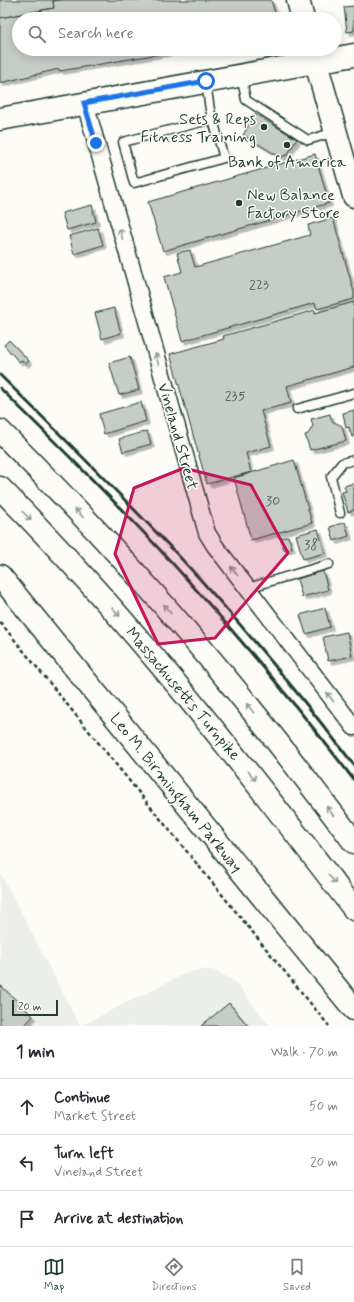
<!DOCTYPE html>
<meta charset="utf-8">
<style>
:root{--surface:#fff;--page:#f7f7f7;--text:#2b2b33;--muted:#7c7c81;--line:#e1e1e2;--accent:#1f3d34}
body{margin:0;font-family:Mynerve,sans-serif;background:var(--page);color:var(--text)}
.scale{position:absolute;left:12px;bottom:10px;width:46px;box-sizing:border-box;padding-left:4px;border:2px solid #1f3d34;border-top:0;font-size:11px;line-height:14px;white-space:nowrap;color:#1f3d34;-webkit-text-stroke:3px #fdfcf7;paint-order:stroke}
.stop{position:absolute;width:12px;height:12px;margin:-9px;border:3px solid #1a73e8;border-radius:50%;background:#fff}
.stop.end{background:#1a73e8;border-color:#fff;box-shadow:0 1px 4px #0008}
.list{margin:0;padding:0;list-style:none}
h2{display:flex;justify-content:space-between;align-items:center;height:52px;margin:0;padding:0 16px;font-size:17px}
h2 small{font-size:13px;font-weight:400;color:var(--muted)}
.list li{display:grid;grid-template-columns:26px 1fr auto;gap:12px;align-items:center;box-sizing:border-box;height:56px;padding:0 16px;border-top:1px solid var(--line)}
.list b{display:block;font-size:15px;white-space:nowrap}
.list p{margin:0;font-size:13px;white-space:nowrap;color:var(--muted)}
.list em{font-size:13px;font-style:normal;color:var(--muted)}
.icon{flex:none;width:22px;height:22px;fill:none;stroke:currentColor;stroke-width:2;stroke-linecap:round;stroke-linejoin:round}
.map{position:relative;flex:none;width:354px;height:1026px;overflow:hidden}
.search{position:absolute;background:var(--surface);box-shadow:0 2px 10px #0003;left:12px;right:12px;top:12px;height:44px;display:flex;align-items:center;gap:10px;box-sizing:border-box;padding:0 14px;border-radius:22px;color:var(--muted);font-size:15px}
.sheet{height:220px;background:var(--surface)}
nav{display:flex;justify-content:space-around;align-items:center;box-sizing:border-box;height:56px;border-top:1px solid var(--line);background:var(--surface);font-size:11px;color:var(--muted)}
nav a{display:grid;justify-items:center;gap:2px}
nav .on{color:var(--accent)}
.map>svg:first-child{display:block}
.built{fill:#eceee9}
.building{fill:#c6cdc7;stroke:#1f3d34;filter:url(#shadow)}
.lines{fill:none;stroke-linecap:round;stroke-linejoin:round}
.lane-casing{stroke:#1f3d34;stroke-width:11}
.street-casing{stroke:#1f3d34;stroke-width:19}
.secondary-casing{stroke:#1f3d34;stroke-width:25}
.primary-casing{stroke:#1f3d34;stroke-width:25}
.highway-casing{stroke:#1f3d34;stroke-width:25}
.path{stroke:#1f3d34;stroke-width:2.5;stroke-dasharray:4 3;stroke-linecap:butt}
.lane{stroke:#fdfcf7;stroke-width:8}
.street{stroke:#fdfcf7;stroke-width:16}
.secondary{stroke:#fdfcf7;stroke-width:22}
.primary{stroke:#fdfcf7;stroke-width:22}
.highway{stroke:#fdfcf7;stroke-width:22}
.rail{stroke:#1f3d34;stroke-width:3}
.oneway{stroke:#8e9c96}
.route{stroke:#1a73e8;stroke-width:5}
.marked{fill:#c2185b;fill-opacity:0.2;stroke:#c2185b;stroke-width:3;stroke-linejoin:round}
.poi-dot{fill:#1f3d34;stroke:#fdfcf7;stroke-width:1.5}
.labels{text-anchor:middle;stroke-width:3;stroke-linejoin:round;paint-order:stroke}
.number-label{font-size:14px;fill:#496159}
.poi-label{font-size:16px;fill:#1f3d34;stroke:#fdfcf7;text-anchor:end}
.street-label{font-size:16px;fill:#1f3d34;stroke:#fdfcf7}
</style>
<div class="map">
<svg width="354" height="1026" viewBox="0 0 354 1026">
<defs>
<filter id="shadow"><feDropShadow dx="3.5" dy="3.5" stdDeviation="0" flood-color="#0004"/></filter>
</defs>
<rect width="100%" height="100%" fill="#fdfcf7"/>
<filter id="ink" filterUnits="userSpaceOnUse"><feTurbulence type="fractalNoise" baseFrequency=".025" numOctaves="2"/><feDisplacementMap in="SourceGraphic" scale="8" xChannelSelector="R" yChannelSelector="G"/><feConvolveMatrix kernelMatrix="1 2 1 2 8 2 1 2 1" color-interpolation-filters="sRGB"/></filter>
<g filter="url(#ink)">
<g class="built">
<path d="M 0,872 L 5,882 L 80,1026 L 0,1026 Z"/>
<path d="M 198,970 L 213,970 L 229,978 L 236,983 L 270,1026 L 80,1026 L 184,974 Z"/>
</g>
<g class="building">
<path d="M 0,0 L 61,0 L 53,1 L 54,8 L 0,18 Z"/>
<path d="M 61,0 L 271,0 L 277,19 L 19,19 L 19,49 L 188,49 L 60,71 L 59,69 L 0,83 L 0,18 L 54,8 L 53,1 Z"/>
<path d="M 354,6 L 354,31 L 347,32 L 344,7 Z"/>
<path d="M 255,114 L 297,139 L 287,155 L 280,157 L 243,135 Z"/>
<path d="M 315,154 L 329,203 L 163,251 L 148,202 Z"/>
<path d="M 92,205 L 96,222 L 67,230 L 62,213 Z"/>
<path d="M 333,218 L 354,292 L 354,299 L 317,309 L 315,303 L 182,341 L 164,277 L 182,272 L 177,253 L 190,250 L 195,267 L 310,235 L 308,225 Z"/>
<path d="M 98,228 L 103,245 L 74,254 L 69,236 Z"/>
<path d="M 354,302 L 354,367 L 287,386 L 291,403 L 261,411 L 271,446 L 246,453 L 251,472 L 207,484 L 170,354 L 224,339 L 223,336 L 315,310 L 315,313 Z"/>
<path d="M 114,308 L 121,333 L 102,339 L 95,313 Z"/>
<path d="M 9,340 L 29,361 L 25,364 L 21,360 L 19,362 L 4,345 Z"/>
<path d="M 130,357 L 139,390 L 119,395 L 109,363 Z"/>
<path d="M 141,402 L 146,421 L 104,434 L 99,414 Z"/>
<path d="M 354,410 L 354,436 L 352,437 L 349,427 L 346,428 L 343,413 Z"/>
<path d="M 330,414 L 332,421 L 342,426 L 346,441 L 310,450 L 305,435 L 308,434 L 313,426 L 311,419 Z"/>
<path d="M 147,431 L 151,444 L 123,452 L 119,439 Z"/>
<path d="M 294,460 L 312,523 L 251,540 L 234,478 Z"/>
<path d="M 354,483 L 354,510 L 348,512 L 342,492 L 346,491 L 344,486 Z"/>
<path d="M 345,522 L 349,536 L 334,541 L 330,527 Z"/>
<path d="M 318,529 L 325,553 L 303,559 L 296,535 Z"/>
<path d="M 288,536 L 292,548 L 284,550 L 281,538 Z"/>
<path d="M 323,571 L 328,590 L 302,597 L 297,579 Z"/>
<path d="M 325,608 L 330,627 L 306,634 L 300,615 Z"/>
<path d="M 347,632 L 352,656 L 328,661 L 323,637 Z"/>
<path d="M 0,985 L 33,1016 L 24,1026 L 0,1026 Z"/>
<path d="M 229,1003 L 248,1026 L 201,1026 Z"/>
</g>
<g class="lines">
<g class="lane-casing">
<g id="lane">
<path d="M 241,75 L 246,100 L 308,140 L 335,132"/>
<path d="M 206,83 L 210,110 L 224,158 L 134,183 L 123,142 L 213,119"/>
<path d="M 297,409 L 354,393"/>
<path d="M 340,513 L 331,477 L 342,463 L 354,460"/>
<path d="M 248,588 L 329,564"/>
</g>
</g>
<g class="street-casing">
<path id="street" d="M 85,103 L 207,533 L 215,546 L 354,727"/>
</g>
<g class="secondary-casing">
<path id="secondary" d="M 0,119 L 354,55"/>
</g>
<g class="primary-casing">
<g id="primary">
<path d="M 298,0 L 303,19"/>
<path d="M 312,49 L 354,196"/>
<path d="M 0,576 L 354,1009"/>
</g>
</g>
<g class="highway-casing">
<g id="highway">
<path d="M 0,431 C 65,496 128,563 188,633 C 246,700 300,771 354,842"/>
<path d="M 0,488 C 130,619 242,763 354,909"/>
</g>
</g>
<path class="path" d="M 0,622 L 329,1026"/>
<use href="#lane" class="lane"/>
<use href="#street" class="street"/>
<use href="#secondary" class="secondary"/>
<use href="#primary" class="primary"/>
<use href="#highway" class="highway"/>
<g class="rail">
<path d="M 0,375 C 60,434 119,493 177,554 C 239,621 298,692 354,765"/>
<path d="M 0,388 C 59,446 118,504 174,565 C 237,634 297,706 354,780"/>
</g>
</g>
<defs><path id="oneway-shaft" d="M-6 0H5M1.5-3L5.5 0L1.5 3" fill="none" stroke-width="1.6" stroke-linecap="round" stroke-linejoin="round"/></defs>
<g class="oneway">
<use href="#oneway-shaft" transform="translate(121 234) rotate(-106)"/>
<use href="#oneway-shaft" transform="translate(157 359) rotate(-106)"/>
<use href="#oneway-shaft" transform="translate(79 513) rotate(-133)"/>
<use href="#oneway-shaft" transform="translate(27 516) rotate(46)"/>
<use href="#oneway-shaft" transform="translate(234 571) rotate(-127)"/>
<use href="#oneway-shaft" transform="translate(167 609) rotate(-131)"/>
<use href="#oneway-shaft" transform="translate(116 612) rotate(48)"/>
<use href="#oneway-shaft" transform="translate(330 697) rotate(-127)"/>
<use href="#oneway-shaft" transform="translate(250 708) rotate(-129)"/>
<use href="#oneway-shaft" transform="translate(252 776) rotate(52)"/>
<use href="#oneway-shaft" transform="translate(330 811) rotate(-127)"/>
<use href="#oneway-shaft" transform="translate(332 879) rotate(52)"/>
</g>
</g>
<g class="lines" filter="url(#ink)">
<path class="route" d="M 96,143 L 84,103 L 206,81"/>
</g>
<path class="marked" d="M 184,468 L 251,485 L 288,553 L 215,638 L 158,644 L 115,554 L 134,488 Z"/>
<g class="poi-dot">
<circle cx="264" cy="127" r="4"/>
<circle cx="287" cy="145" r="4"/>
<circle cx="239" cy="203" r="4"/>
</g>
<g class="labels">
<g class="number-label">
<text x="259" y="289">223</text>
<text x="235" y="400">235</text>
<text x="273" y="505">30</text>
<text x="311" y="549">38</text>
</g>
<g class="poi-label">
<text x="256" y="124">Sets &amp; Reps<tspan x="256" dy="18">Fitness Training</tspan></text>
<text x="287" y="167" text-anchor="middle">Bank of America</text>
<text x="247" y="200" text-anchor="start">New Balance<tspan x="247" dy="18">Factory Store</tspan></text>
</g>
<g class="street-label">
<text transform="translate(179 436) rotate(74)" y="6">Vineland Street</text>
<text transform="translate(184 693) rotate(50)" y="6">Massachusetts Turnpike</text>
<text transform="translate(177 792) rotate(51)" y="6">Leo M. Birmingham Parkway</text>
</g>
</g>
</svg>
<div class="scale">20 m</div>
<div class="stop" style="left:206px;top:81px"></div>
<div class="stop end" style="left:96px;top:143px"></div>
<div class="search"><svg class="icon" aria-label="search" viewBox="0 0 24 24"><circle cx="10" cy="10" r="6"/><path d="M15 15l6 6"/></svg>Search here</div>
</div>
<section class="sheet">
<h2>1 min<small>Walk · 70 m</small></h2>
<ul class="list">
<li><svg class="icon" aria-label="ahead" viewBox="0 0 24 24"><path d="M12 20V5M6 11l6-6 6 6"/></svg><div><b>Continue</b><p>Market Street</p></div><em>50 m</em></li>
<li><svg class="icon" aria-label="left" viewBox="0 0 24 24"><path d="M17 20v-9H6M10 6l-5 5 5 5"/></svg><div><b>Turn left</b><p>Vineland Street</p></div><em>20 m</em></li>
<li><svg class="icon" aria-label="arrive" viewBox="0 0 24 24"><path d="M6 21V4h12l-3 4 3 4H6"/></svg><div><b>Arrive at destination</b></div></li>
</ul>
</section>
<nav>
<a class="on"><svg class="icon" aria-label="map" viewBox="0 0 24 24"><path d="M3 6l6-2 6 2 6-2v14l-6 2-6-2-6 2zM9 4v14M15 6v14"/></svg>Map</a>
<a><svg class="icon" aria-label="directions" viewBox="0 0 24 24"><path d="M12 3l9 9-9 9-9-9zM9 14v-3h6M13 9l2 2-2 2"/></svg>Directions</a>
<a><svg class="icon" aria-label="saved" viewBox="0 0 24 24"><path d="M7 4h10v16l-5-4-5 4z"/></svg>Saved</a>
</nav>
